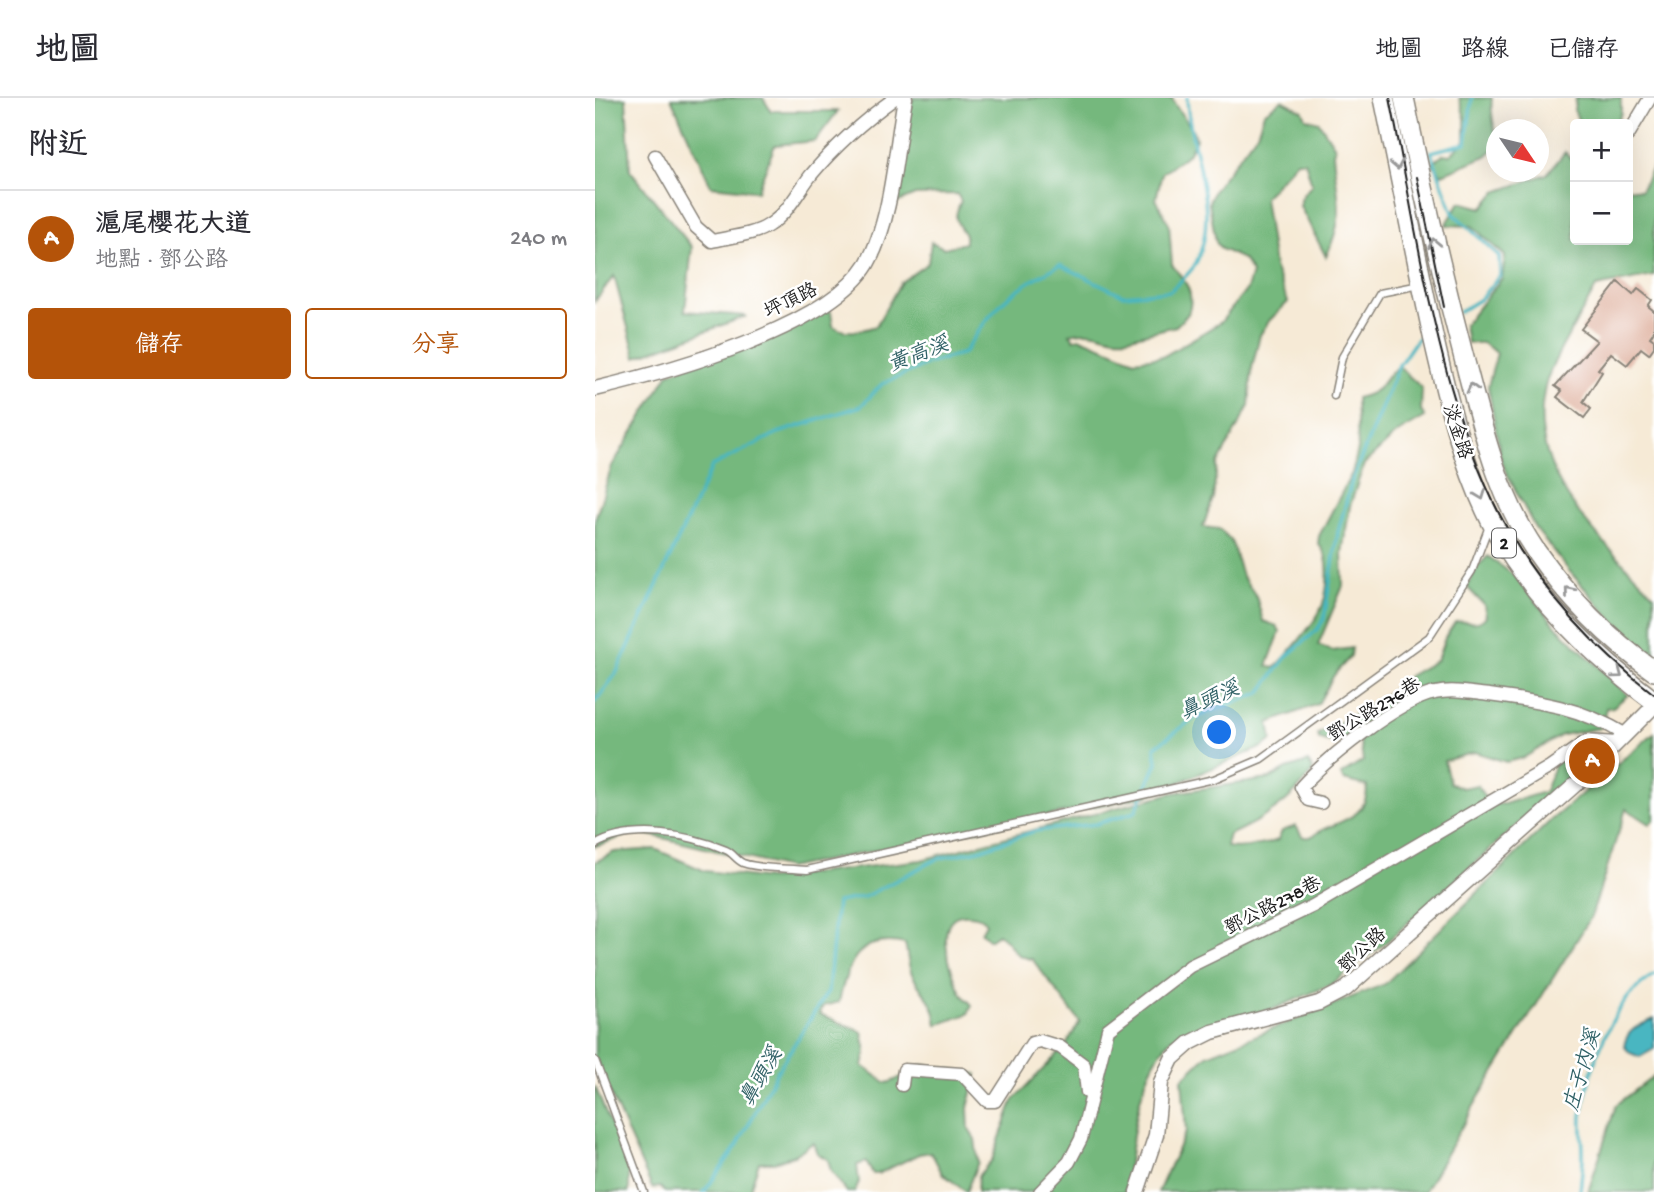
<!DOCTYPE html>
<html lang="zh-TW">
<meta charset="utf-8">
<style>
:root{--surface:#fff;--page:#f7f7f7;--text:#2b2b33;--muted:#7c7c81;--line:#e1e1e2;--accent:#b45309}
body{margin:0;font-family:"Gochi Hand","LXGW WenKai TC",sans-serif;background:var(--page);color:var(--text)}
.controls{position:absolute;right:21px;top:21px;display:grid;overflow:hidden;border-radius:7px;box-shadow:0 7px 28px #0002}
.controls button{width:63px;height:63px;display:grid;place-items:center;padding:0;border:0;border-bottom:2px solid var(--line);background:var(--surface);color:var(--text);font:35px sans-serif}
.compass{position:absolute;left:891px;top:21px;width:63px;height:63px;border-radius:50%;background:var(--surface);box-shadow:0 7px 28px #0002;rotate:125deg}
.you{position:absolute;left:625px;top:635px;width:24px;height:24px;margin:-18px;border:5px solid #fff;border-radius:50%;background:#1a73e8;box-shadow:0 0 0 10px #1a73e833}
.badge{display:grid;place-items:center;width:46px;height:46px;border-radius:50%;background:var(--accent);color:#fff;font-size:23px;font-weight:700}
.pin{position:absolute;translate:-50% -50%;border:4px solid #fff;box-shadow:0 2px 7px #0006}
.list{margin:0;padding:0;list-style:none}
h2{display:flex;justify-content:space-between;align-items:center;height:91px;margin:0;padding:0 28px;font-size:30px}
h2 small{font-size:23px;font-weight:400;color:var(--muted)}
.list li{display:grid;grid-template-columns:46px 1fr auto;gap:21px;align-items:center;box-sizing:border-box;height:98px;padding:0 28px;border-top:2px solid var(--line)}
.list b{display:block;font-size:26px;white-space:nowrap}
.list p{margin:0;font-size:23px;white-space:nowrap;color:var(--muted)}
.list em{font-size:23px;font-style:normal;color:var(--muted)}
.actions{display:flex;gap:14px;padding:21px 28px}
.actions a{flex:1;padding:16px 0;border:2px solid var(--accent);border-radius:7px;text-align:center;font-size:24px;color:var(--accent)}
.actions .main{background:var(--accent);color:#fff}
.map{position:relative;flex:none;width:1059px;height:1094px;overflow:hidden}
header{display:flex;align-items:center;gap:42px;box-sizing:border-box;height:98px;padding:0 35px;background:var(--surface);border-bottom:2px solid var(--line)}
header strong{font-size:33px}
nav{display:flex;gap:38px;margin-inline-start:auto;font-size:24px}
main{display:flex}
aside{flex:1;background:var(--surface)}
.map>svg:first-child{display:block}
.forest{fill:#74b87d;stroke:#486a4c;stroke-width:2}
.water{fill:#48b6c1;stroke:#32696e;stroke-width:2}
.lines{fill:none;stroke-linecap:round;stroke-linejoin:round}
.stream{stroke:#48b6c1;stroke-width:3.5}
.building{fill:#ddab97}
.service-casing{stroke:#898379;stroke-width:9}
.minor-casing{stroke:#898379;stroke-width:15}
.tertiary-casing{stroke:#898379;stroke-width:17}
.primary-casing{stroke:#898379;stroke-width:22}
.service{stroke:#fff;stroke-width:6}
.minor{stroke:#fff;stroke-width:12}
.tertiary{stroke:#fff;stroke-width:14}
.primary{stroke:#fff;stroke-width:19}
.tram{stroke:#1c1c1c;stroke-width:2}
.oneway{stroke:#999}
.labels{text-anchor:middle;stroke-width:5;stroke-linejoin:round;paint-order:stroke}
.shield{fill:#fff;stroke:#606060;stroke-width:2}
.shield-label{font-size:18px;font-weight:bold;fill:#1c1c1c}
.street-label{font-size:19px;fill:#1c1c1c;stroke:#fff}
.water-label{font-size:21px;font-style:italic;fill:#306166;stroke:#fff}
</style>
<header>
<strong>地圖</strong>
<nav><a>地圖</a><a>路線</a><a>已儲存</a></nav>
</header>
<main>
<aside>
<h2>附近<small></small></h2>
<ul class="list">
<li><span class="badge">A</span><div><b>滬尾櫻花大道</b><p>地點 · 鄧公路</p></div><em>240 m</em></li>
</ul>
<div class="actions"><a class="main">儲存</a><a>分享</a></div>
</aside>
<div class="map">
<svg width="1059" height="1094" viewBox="0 0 1059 1094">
<rect width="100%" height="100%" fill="#fff"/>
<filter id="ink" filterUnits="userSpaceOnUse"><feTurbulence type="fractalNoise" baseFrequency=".0143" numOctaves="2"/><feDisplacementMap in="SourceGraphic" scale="14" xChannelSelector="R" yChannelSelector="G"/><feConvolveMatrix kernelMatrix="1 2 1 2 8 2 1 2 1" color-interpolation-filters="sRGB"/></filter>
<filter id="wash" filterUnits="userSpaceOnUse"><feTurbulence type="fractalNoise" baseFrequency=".00686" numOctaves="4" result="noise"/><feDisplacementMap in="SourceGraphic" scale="28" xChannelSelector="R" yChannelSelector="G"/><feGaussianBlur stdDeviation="1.57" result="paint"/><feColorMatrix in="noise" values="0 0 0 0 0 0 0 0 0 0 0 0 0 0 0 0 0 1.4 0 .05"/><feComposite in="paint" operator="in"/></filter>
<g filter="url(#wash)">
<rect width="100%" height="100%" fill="#f6ead6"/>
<g class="forest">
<path d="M 0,0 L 31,0 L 35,72 L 97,149 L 90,213 L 152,218 L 41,259 L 19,178 L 0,203 Z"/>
<path d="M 76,0 L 168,0 L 176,13 L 243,13 L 220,43 L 180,47 L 162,93 L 116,88 Z"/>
<path d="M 318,0 L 577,0 C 583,17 597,24 601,41 L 593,56 L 567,75 L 561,101 L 574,126 L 577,167 C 590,182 601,195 593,216 L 581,228 L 532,240 C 512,243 503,229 475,236 L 479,241 L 486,240 L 540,262 L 569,258 L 626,224 L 652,191 L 657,175 L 648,161 L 626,151 L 621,144 L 614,104 L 619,92 L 662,35 L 669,15 L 687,2 L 708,13 L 711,20 L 724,24 L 740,49 L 738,55 C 742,102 752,113 731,159 L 705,108 L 707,98 L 717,87 L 710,63 L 702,63 L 669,99 L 679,169 L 693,204 L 674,223 L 665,237 L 657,270 L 654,308 L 622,367 L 618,400 L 608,429 L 624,431 L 636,442 L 647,478 L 661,498 L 668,523 L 682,528 L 685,534 L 672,568 L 679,570 C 686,566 720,523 724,515 C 733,498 738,459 723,446 L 724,438 L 757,375 L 763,351 L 761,300 C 793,293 785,279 804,269 L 827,290 L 826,313 L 830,319 L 801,336 L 769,366 L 755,408 L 747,455 L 748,488 L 723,547 L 737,553 L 757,550 L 756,558 L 739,577 L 723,606 L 674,625 L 677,642 L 668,649 L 551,698 L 193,770 L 55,737 L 33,737 L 0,748 L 0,422 L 17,368 L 74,275 L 231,210 L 236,214 L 238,228 C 253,237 265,233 281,228 L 306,184 L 333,165 L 336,144 L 349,150 L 370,145 L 370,137 C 360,123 358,120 366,103 L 362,96 L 320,97 L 297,107 L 299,76 Z"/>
<path d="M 864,0 L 897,0 C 894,13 902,34 901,49 L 891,58 L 847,76 L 837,66 L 848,56 L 855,57 L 870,43 L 870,20 Z"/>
<path d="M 981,0 L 1026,0 L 1026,15 L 1021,26 L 985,26 L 979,12 Z"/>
<path d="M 970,54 L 980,64 L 980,142 L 1033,142 L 1033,90 L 1046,92 L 1059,66 L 1059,178 L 1001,189 C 987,216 956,262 950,289 C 929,377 1006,440 1059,497 L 1059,560 L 1024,529 L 976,475 L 940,430 L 907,366 L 893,288 L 902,255 L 887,245 L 872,245 L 869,227 L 907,180 L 910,158 L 877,128 L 851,127 L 865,104 L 887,110 L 901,94 L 952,76 Z"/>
<path d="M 893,458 L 921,479 L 962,529 L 1033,597 L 1018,609 L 1011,610 L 1010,624 L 1005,630 L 967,637 L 928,660 L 911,664 L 880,654 L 849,663 L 855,685 L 867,690 L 882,687 L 894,706 L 909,706 L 949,694 C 960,675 958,641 989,647 L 998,659 L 787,848 L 735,887 L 681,910 L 576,941 C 540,979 538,1043 530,1094 L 382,1094 L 383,1078 L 397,1062 L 418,1003 L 470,948 L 485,924 L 437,861 C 414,858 420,846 403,836 L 394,842 L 386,834 L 391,825 L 387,820 C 332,801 353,869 366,895 C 369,900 374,903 377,907 L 373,916 L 342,927 C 338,897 329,901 318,878 C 312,867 313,856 310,846 C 264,836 253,863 244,904 L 228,908 L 224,916 L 267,934 L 271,953 L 268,968 L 291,985 C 307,983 313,970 327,967 L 382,976 L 373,1010 L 374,1032 L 380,1041 L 383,1064 L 371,1094 L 347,1075 L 336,1054 L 324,1056 L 283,1076 L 278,1076 L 271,1064 L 262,1067 L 264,1084 L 260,1094 L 252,1094 L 236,1073 L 233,1062 L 222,1055 L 218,1045 L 199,1057 L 179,1064 L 164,1064 L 154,1094 L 70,1094 L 65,1089 L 57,1090 L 0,961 L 0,764 L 19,754 L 60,751 L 110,773 L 175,781 L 326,762 L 577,695 L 674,681 L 692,671 L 713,664 L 718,672 C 698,703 668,722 634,737 L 631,748 C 637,753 673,746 683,742 L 687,733 L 701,728 L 707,738 C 716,742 719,736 727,732 C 748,722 773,719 772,688 L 748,682 L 746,677 L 768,663 L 764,637 L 739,645 L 724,641 L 723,636 L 755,619 L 803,588 L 812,579 L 842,562 L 850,540 L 860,524 C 871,521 882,530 891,518 L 889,507 L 872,489 L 882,469 Z"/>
<path d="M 1059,635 L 1059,722 L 1055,726 L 1031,711 L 996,819 L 884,999 L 829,1094 L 563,1094 L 591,1033 L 587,981 L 612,957 L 790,886 L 956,722 Z"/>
<path d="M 1059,978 L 1059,1094 L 993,1094 L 1021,1007 Z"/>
<path d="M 0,988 L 34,1073 L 34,1094 L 0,1094 Z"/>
</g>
<path class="water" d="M 1059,921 L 1059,951 L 1045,959 L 1035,955 L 1029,948 C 1032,931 1044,927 1059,921 Z"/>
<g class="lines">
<g class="stream">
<path d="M 864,214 L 885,201 L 905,177 L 904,158 L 858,115 L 836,54 L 871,45 L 877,0"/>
<path d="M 0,604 L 21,576 L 117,368 L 183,335 L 266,308 L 287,286 L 335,265 L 369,255 C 400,206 414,193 465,167 L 528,197 L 575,193 C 583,185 596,175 601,165 C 627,112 594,55 592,0"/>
<path d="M 109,1094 L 142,1048 L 183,972 L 233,893 L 242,804 L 269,799 L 342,761 L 384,752 L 440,733 L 501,726 L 540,714 L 562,665 L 560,649 L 601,619 L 665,595 L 691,559 L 722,532 L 729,521 L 743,434 L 757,382 L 804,267 L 822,241 L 831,235"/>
<path d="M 985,1094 C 986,1081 988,1069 988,1056 C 988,1044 986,1030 987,1018 C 993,972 1017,900 1059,877"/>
</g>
</g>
<g id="blocks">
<path class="building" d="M 1023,184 L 1038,197 L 1043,191 L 1057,202 L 1053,208 L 1059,213 L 1059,233 L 1055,239 L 1059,242 L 1059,249 L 1054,256 L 1046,250 L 1032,267 L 1016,255 L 1003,271 L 1007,274 L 988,304 L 996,311 L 989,320 L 962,299 L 967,293 L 960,288 L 1002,243 L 986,231 Z"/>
</g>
</g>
<g filter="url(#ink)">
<use href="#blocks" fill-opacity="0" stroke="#898379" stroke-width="2"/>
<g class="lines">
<g class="service-casing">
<g id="service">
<path d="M 739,298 L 747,259 L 785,195 L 825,187"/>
<path d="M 0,747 C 36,726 94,736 131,752 C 138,755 141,762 148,765 C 163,771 195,770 212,772 L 619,681 L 666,661 L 834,539 L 877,473 L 894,428"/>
<path d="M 0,962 L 49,1094"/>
</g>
</g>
<g class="minor-casing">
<g id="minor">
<path d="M 1033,37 L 1055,0"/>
<path d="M 60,58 L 101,129 L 117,143 C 134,139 160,137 174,127 C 194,114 202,95 216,77 C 241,47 268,23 300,0"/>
<path d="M 726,705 L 713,702 L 706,689 C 731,661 804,602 840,595 C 858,591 876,595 894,597 C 946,604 985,609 1031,637"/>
<path d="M 307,987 L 309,972 L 367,976 L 392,1003 L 400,1003 L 437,945 L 445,943 L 465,949 L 489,967 L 492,994"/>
<path d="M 445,1094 L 474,1064 L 486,1041 L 513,931 L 595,868 L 718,808 L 955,669 L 992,643 L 1022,645"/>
</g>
</g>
<g class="tertiary-casing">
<g id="tertiary">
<path d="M 0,291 C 72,274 233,230 272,166 C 297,123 301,49 310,0"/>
<path d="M 542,1094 L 561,1037 L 566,984 L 577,961 L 595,945 L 617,934 L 724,905 L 751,891 L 981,686 L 1059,608"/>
</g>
</g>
<g class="primary-casing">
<g id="primary">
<path d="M 789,0 C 805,80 821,159 838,238 C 852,300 868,368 897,425 C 935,496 995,555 1059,603"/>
<path d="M 809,0 C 827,89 847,176 870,264 C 887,328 902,396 940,452 C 972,498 1014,541 1059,573"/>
</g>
</g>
<use href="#service" class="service"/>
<use href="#minor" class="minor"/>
<use href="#tertiary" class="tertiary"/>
<use href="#primary" class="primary"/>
<g class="tram">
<path d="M 795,0 C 823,136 844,309 912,430 C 947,494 1001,552 1059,596"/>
<path d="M 822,79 L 849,209"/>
</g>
</g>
<defs><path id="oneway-chevron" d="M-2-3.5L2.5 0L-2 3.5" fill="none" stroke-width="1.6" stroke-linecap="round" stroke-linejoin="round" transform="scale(1.75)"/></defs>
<g class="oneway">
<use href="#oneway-chevron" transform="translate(802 67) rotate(79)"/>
<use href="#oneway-chevron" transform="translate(839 145) rotate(-102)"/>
<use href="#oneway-chevron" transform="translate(877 290) rotate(-105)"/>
<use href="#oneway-chevron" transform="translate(886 397) rotate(69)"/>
<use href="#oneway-chevron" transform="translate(974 493) rotate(-130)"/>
<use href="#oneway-chevron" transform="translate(1023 576) rotate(37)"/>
</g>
</g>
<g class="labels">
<rect class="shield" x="897" y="430.5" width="24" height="29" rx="5"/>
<g class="shield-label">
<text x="909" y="451">2</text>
</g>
<g class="street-label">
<text transform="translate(195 201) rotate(-26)" y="7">坪頂路</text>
<text transform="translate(864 333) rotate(72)" y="7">淡金路</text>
<text transform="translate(778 610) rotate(-31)" y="7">鄧公路276巷</text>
<text transform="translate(677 806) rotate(-27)" y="7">鄧公路278巷</text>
<text transform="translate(766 851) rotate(-43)" y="7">鄧公路</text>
</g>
<g class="water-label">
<text transform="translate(323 255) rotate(-21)" y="7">黃高溪</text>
<text transform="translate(614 601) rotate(-25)" y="7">鼻頭溪</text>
<text transform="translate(986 972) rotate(-74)" y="7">庄子內溪</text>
<text transform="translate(165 978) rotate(-60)" y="7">鼻頭溪</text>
</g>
</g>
</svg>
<div class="controls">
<button>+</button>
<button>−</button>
</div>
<svg class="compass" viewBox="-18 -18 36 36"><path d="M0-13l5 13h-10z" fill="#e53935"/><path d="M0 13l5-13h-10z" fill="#7c7c81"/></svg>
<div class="you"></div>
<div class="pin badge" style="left:997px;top:663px">A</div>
</div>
</main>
